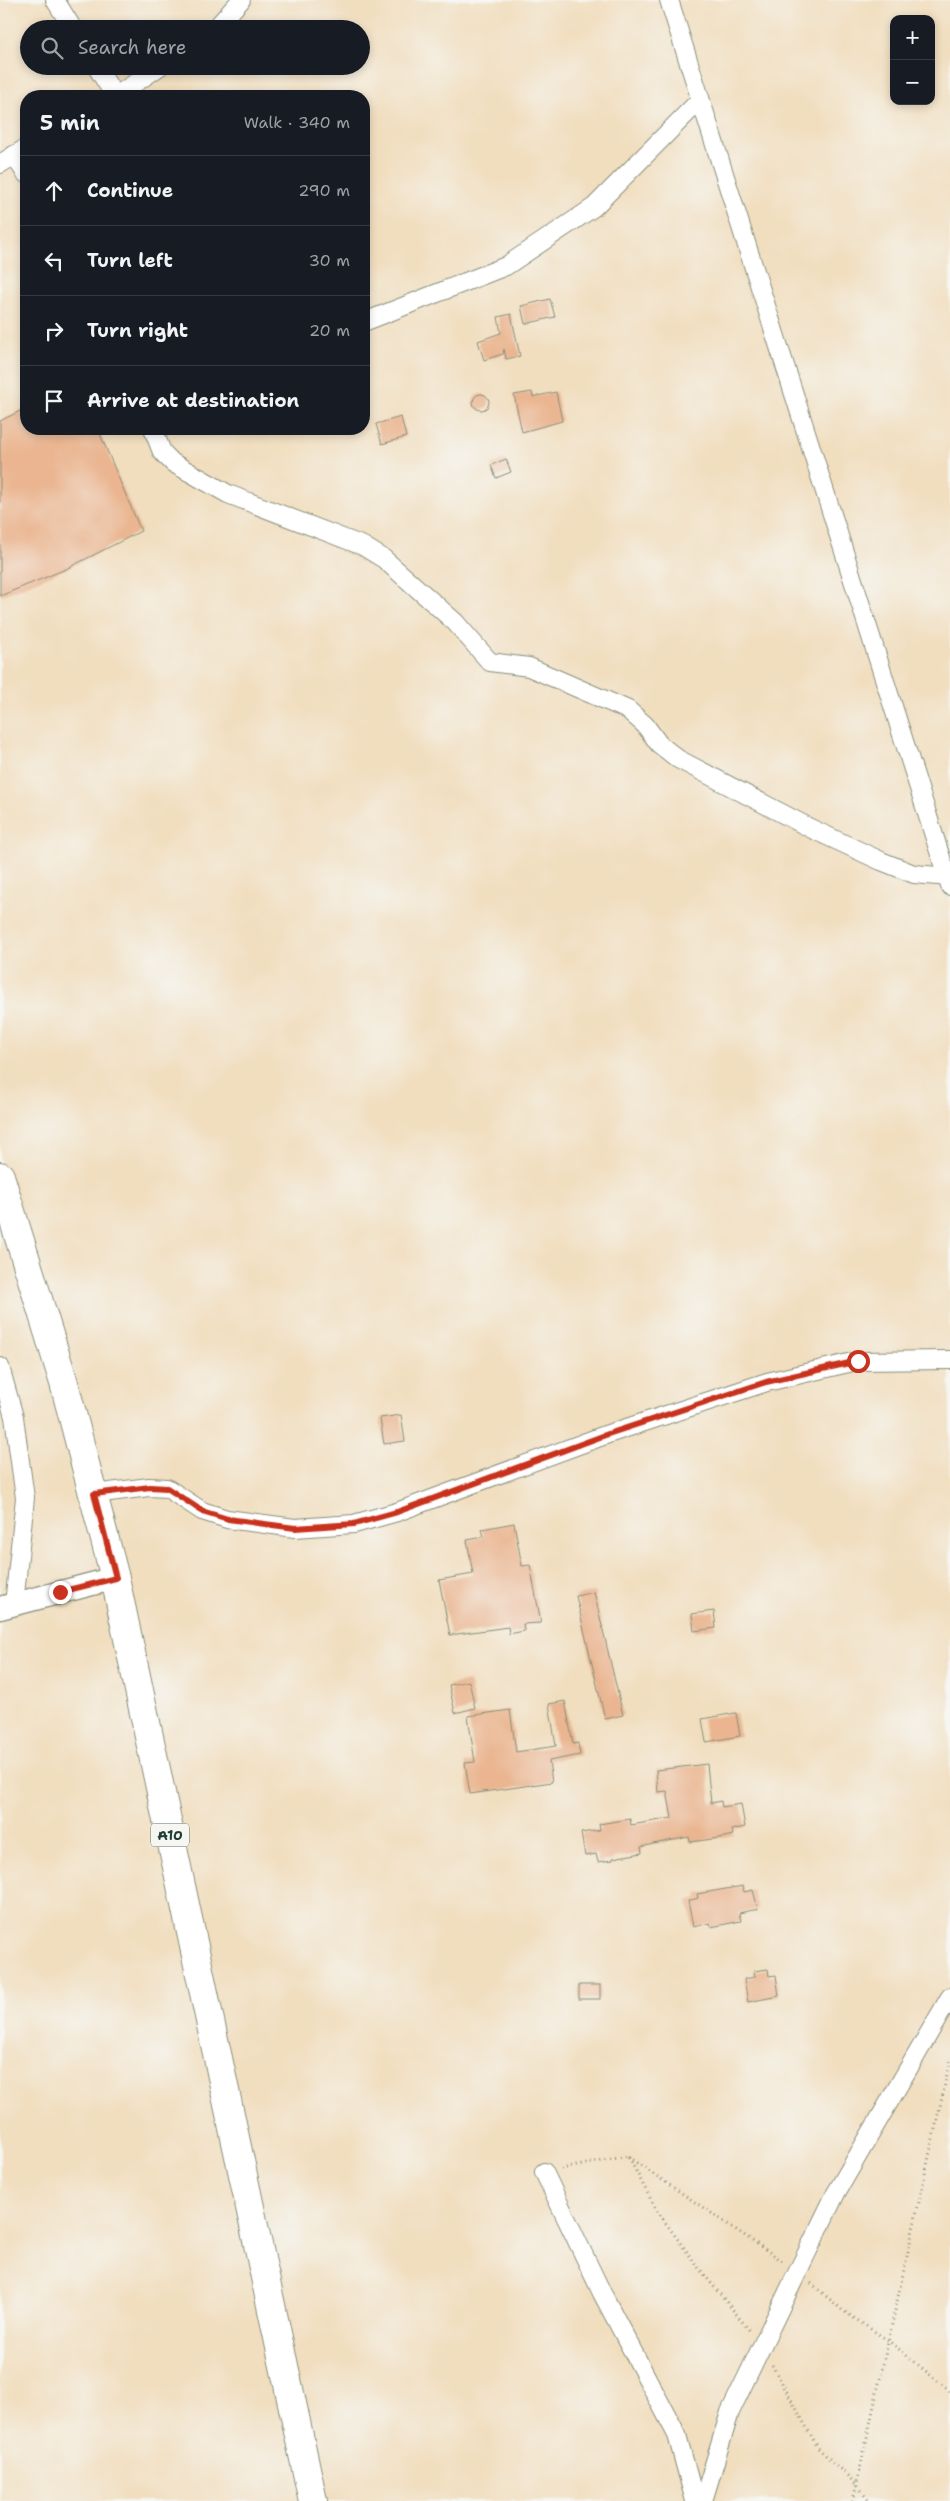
<!DOCTYPE html>
<meta charset="utf-8">
<style>
:root{--surface:#171b24;--page:#20242c;--text:#f1f3f6;--muted:#9ea1a6;--line:#363941}
body{margin:0;font-family:"Shantell Sans",sans-serif;background:var(--page);color:var(--text)}
.controls{position:absolute;right:15px;top:15px;display:grid;overflow:hidden;border-radius:10px;box-shadow:0 2px 8px #0003}
.controls button{width:45px;height:45px;display:grid;place-items:center;padding:0;border:0;border-bottom:1px solid var(--line);background:var(--surface);color:var(--text);font:25px sans-serif}
.stop{position:absolute;width:15px;height:15px;margin:-11px;border:4px solid #c8321e;border-radius:50%;background:#fff}
.stop.end{background:#c8321e;border-color:#fff;box-shadow:0 1px 5px #0008}
.list{margin:0;padding:0;list-style:none}
h2{display:flex;justify-content:space-between;align-items:center;height:65px;margin:0;padding:0 20px;font-size:21px}
h2 small{font-size:16px;font-weight:400;color:var(--muted)}
.list li{display:grid;grid-template-columns:32px 1fr auto;gap:15px;align-items:center;box-sizing:border-box;height:70px;padding:0 20px;border-top:1px solid var(--line)}
.list b{display:block;font-size:19px;white-space:nowrap}
.list em{font-size:16px;font-style:normal;color:var(--muted)}
.icon{flex:none;width:28px;height:28px;fill:none;stroke:currentColor;stroke-width:2;stroke-linecap:round;stroke-linejoin:round}
.map{position:relative;flex:none;width:950px;height:2501px;overflow:hidden}
.search{position:absolute;background:var(--surface);box-shadow:0 2px 8px #0003;left:20px;top:20px;width:350px;height:55px;display:flex;align-items:center;gap:12px;box-sizing:border-box;padding:0 18px;border-radius:28px;color:var(--muted);font-size:19px}
.panel{position:absolute;background:var(--surface);box-shadow:0 2px 8px #0003;left:20px;top:90px;width:350px;height:345px;border-radius:20px}
.map>svg:first-child{display:block}
.building{fill:#eab590}
.lines{fill:none;stroke-linecap:round;stroke-linejoin:round}
.minor-casing{stroke:#888e7a;stroke-width:20}
.tertiary-casing{stroke:#888e7a;stroke-width:25}
.primary-casing{stroke:#888e7a;stroke-width:30}
.path{stroke:#888e7a;stroke-width:3;stroke-dasharray:1 4;stroke-linecap:butt}
.minor{stroke:#fff;stroke-width:18}
.tertiary{stroke:#fff;stroke-width:22}
.primary{stroke:#fff;stroke-width:28}
.route{stroke:#c8321e;stroke-width:6}
.labels{text-anchor:middle;stroke-width:4.5;stroke-linejoin:round;paint-order:stroke}
.shield{fill:#f6f6f2;stroke:#60746d;stroke-width:1}
.shield-label{font-size:14px;font-weight:bold;fill:#1f3d34}
</style>
<div class="map">
<svg width="950" height="2501" viewBox="0 0 950 2501">
<rect width="100%" height="100%" fill="#f6f6f2"/>
<filter id="ink" filterUnits="userSpaceOnUse"><feTurbulence type="fractalNoise" baseFrequency=".02" numOctaves="2"/><feDisplacementMap in="SourceGraphic" scale="10" xChannelSelector="R" yChannelSelector="G"/><feConvolveMatrix kernelMatrix="1 2 1 2 8 2 1 2 1" color-interpolation-filters="sRGB"/></filter>
<filter id="wash" filterUnits="userSpaceOnUse"><feTurbulence type="fractalNoise" baseFrequency=".0096" numOctaves="4" result="noise"/><feDisplacementMap in="SourceGraphic" scale="20" xChannelSelector="R" yChannelSelector="G"/><feGaussianBlur stdDeviation="1.12" result="paint"/><feColorMatrix in="noise" values="0 0 0 0 0 0 0 0 0 0 0 0 0 0 0 0 0 1.4 0 .05"/><feComposite in="paint" operator="in"/></filter>
<g filter="url(#wash)">
<rect width="100%" height="100%" fill="#f1debf"/>
<g id="blocks">
<g class="building">
<path d="M 550,299 L 555,317 L 525,324 L 521,306 Z"/>
<path d="M 511,314 L 520,356 L 506,359 L 504,349 L 503,354 L 484,360 L 478,341 L 501,333 L 498,317 Z"/>
<path d="M 532,392 L 533,397 L 556,392 L 562,421 L 522,432 L 514,395 Z"/>
<circle cx="481" cy="402" r="8"/>
<path d="M 26,408 L 26,429 L 98,429 L 141,531 L 66,569 L 0,596 L 0,421 Z"/>
<path d="M 401,417 L 406,437 L 382,444 L 376,424 Z"/>
<path d="M 506,459 L 511,472 L 496,478 L 491,465 Z"/>
<path d="M 401,1415 L 405,1441 L 384,1444 L 380,1418 Z"/>
<path d="M 514,1523 L 522,1566 L 530,1565 L 541,1623 L 523,1624 L 524,1631 L 509,1634 L 508,1627 L 450,1635 L 439,1580 L 473,1574 L 467,1540 L 484,1537 L 482,1529 Z"/>
<path d="M 594,1592 L 623,1715 L 605,1719 L 576,1596 Z"/>
<path d="M 714,1611 L 716,1628 L 694,1631 L 692,1614 Z"/>
<path d="M 469,1681 L 475,1708 L 455,1713 L 449,1685 Z"/>
<path d="M 565,1701 L 573,1744 L 578,1743 L 580,1755 L 549,1761 L 552,1782 L 470,1794 L 465,1763 L 475,1762 L 468,1716 L 510,1710 L 516,1752 L 556,1746 L 549,1704 Z"/>
<path d="M 736,1713 L 740,1736 L 706,1742 L 702,1719 Z"/>
<path d="M 707,1764 L 711,1803 L 721,1801 L 722,1807 L 741,1804 L 745,1827 L 732,1830 L 733,1835 L 720,1838 L 690,1842 L 689,1837 L 653,1844 L 641,1847 L 642,1853 L 613,1858 L 613,1860 L 598,1862 L 596,1854 L 585,1856 L 581,1833 L 600,1830 L 599,1824 L 630,1819 L 631,1825 L 672,1818 L 667,1791 L 658,1792 L 656,1770 Z"/>
<path d="M 743,1886 L 744,1892 L 753,1890 L 758,1909 L 739,1913 L 741,1921 L 711,1927 L 710,1923 L 693,1927 L 688,1901 L 698,1898 L 697,1894 Z"/>
<path d="M 768,1969 L 769,1976 L 776,1975 L 779,1996 L 748,2002 L 744,1979 L 755,1977 L 754,1971 Z"/>
<rect x="579" y="1985" width="21" height="14"/>
</g>
</g>
</g>
<g filter="url(#ink)">
<use href="#blocks" fill-opacity="0" stroke="#888e7a" stroke-width="1"/>
<g class="lines">
<g class="minor-casing">
<g id="minor">
<path d="M 55,0 L 73,29"/>
<path d="M 669,0 L 950,886"/>
<path d="M 215,29 L 241,0"/>
<path d="M 96,66 L 115,96"/>
<path d="M 116,96 L 160,66"/>
<path d="M 14,155 L 26,174"/>
<path d="M 0,164 L 26,148"/>
<path d="M 364,322 L 506,266 L 594,207 L 700,100"/>
<path d="M 153,429 L 162,452 L 173,463 L 228,494 L 363,546 L 384,559 L 455,622 L 490,662 L 529,667 L 628,710 L 645,725 L 659,744 L 678,759 L 810,828 L 881,861 L 914,874 L 950,877"/>
<path d="M 0,1367 L 14,1417 L 25,1498 L 14,1605"/>
<path d="M 94,1494 L 149,1487 L 167,1488 L 202,1511 L 227,1519 L 295,1528 L 354,1524 L 397,1512 L 608,1434 L 767,1382 L 857,1361 L 950,1360"/>
<path d="M 544,2172 L 602,2293 L 677,2435 L 695,2501"/>
<path d="M 703,2501 L 730,2412 L 798,2271 L 836,2193 L 950,1997"/>
</g>
</g>
<g class="tertiary-casing">
<path id="tertiary" d="M 0,1608 L 115,1578"/>
</g>
<g class="primary-casing">
<path id="primary" d="M 0,1176 L 64,1383 L 115,1578 L 313,2501"/>
</g>
<g class="path">
<path d="M 628,2157 L 784,2262"/>
<path d="M 561,2169 L 628,2156 L 657,2211 L 698,2267 L 750,2331"/>
<path d="M 811,2283 L 842,2310 L 889,2341 L 950,2391"/>
<path d="M 772,2365 L 818,2448 L 856,2484 L 870,2501"/>
<path d="M 853,2501 L 950,2061"/>
</g>
<use href="#minor" class="minor"/>
<use href="#tertiary" class="tertiary"/>
<use href="#primary" class="primary"/>
</g>
</g>
<g class="lines" filter="url(#ink)">
<path class="route" d="M 60,1592 L 116,1578 L 94,1494 L 150,1487 L 167,1488 L 202,1511 L 228,1519 L 295,1528 L 354,1524 L 397,1512 L 608,1434 L 766,1382 L 858,1361"/>
</g>
<g class="labels">
<rect class="shield" x="151" y="1823.5" width="38" height="23" rx="4"/>
<g class="shield-label">
<text x="170" y="1840">A10</text>
</g>
</g>
</svg>
<div class="controls">
<button>+</button>
<button>−</button>
</div>
<div class="stop" style="left:858px;top:1361px"></div>
<div class="stop end" style="left:60px;top:1592px"></div>
<div class="search"><svg class="icon" aria-label="search" viewBox="0 0 24 24"><circle cx="10" cy="10" r="6"/><path d="M15 15l6 6"/></svg>Search here</div>
<section class="panel">
<h2>5 min<small>Walk · 340 m</small></h2>
<ul class="list">
<li><svg class="icon" aria-label="ahead" viewBox="0 0 24 24"><path d="M12 20V5M6 11l6-6 6 6"/></svg><div><b>Continue</b></div><em>290 m</em></li>
<li><svg class="icon" aria-label="left" viewBox="0 0 24 24"><path d="M17 20v-9H6M10 6l-5 5 5 5"/></svg><div><b>Turn left</b></div><em>30 m</em></li>
<li><svg class="icon" aria-label="right" viewBox="0 0 24 24"><path d="M7 20v-9h11M14 6l5 5-5 5"/></svg><div><b>Turn right</b></div><em>20 m</em></li>
<li><svg class="icon" aria-label="arrive" viewBox="0 0 24 24"><path d="M6 21V4h12l-3 4 3 4H6"/></svg><div><b>Arrive at destination</b></div></li>
</ul>
</section>
</div>
